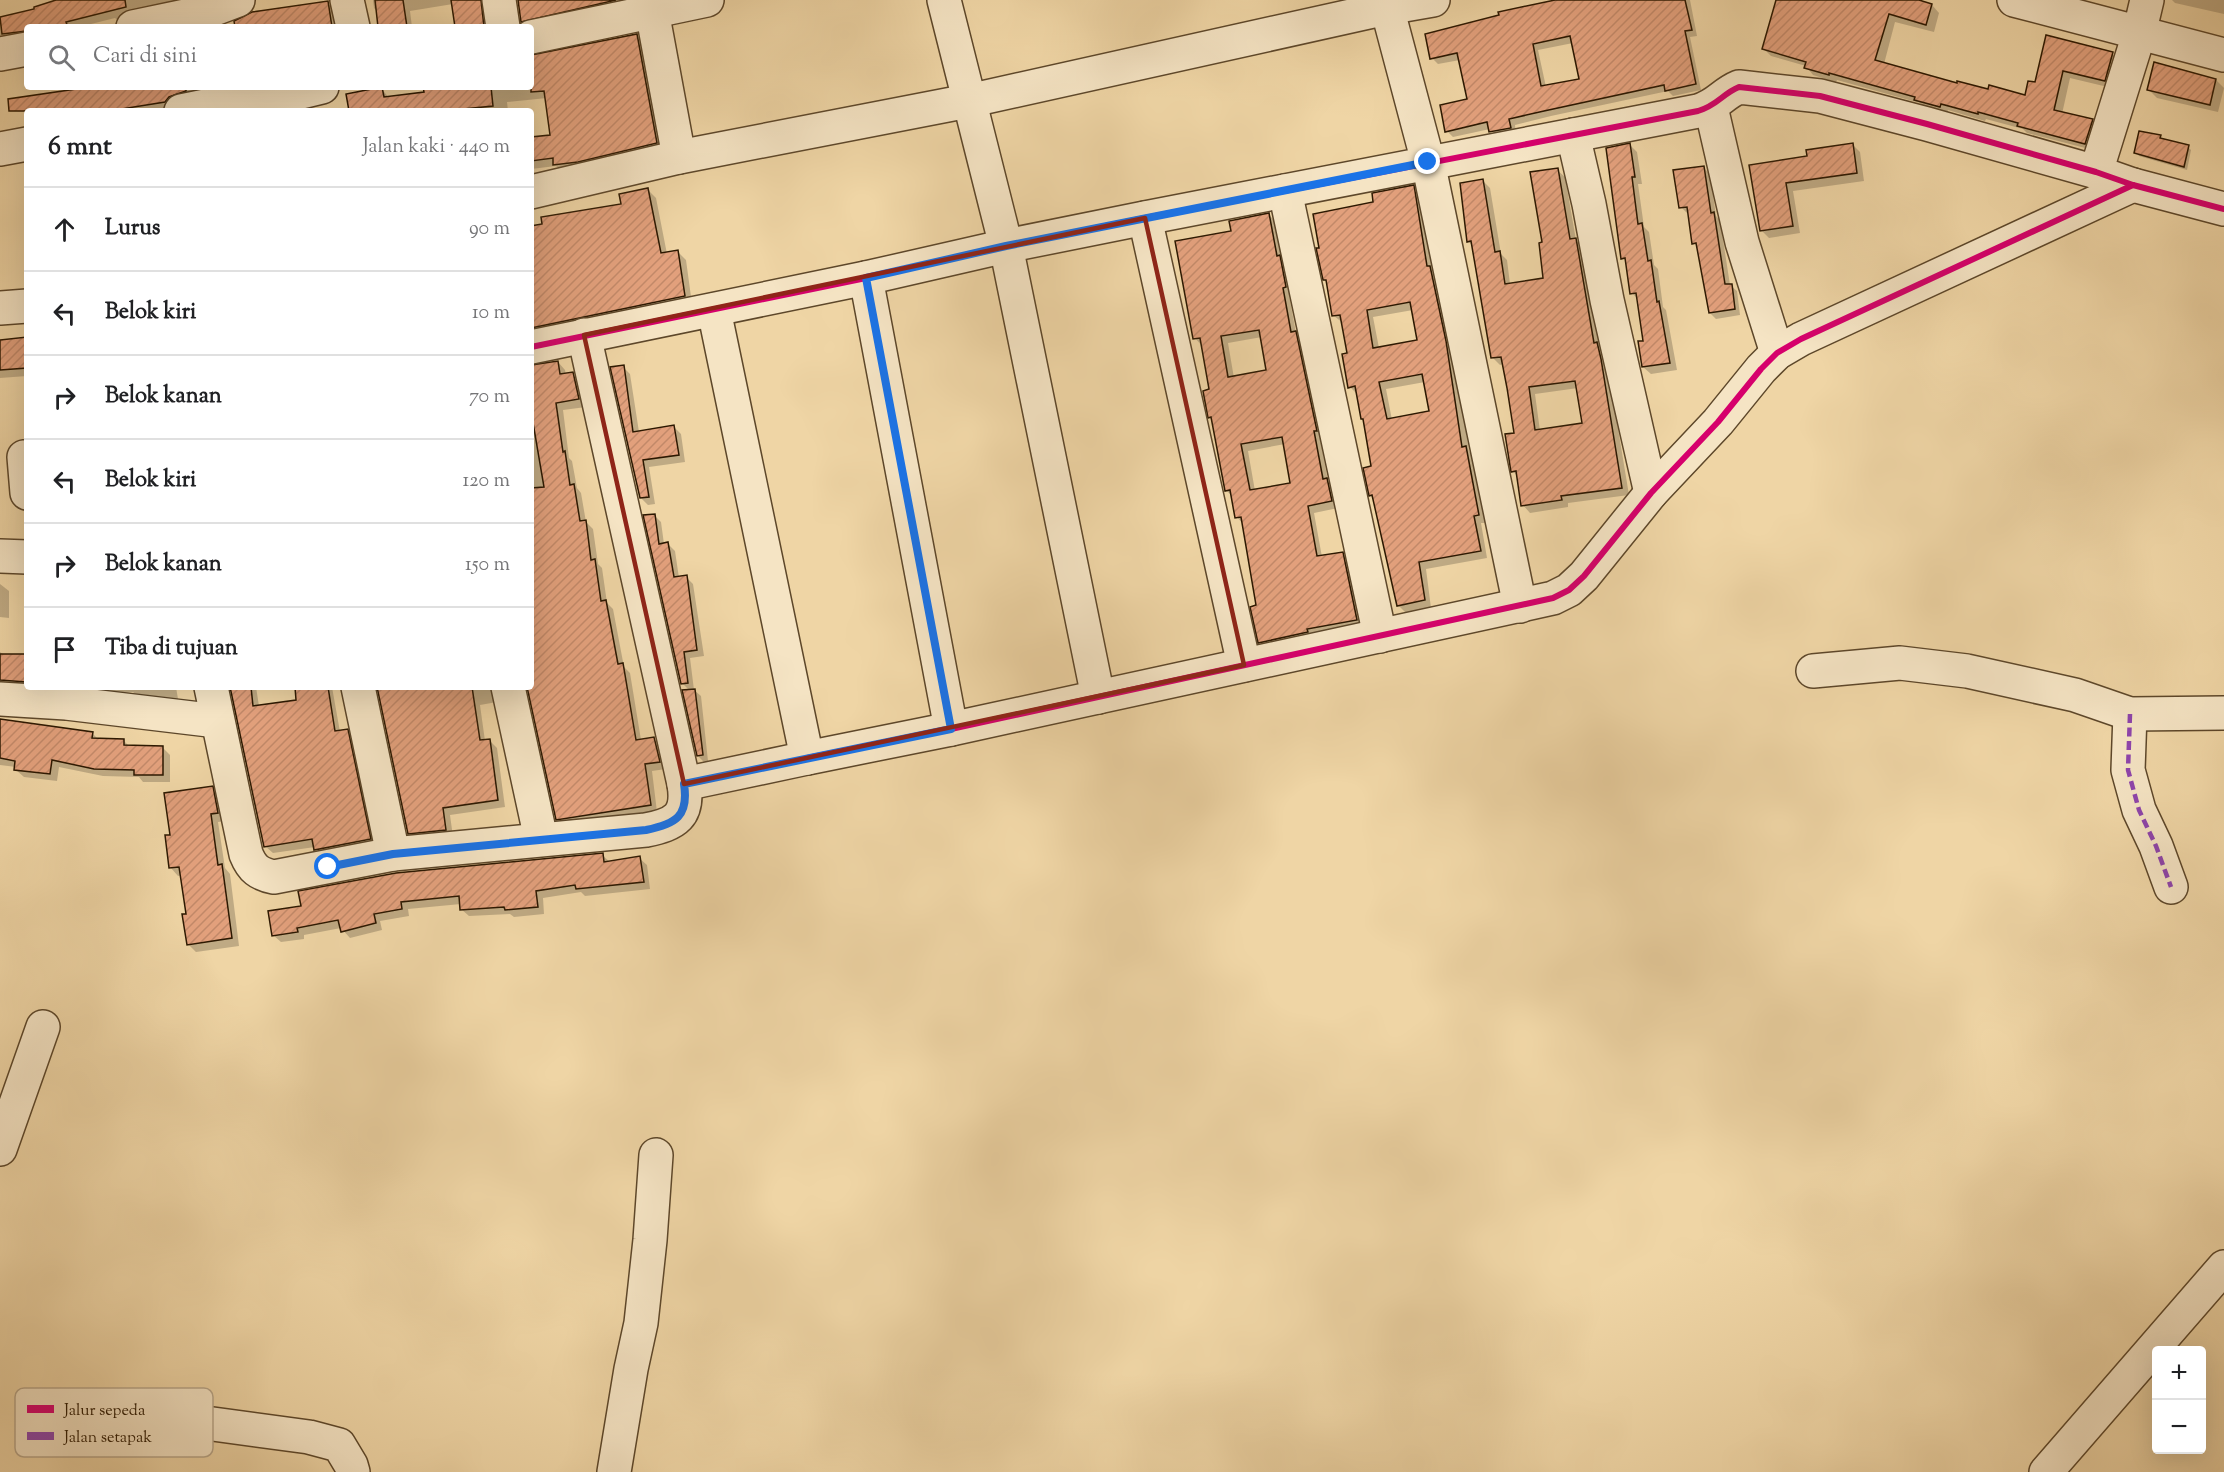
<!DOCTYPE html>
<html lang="id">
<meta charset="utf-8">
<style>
:root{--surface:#fff;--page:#f6f6f6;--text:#202124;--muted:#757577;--line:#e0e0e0}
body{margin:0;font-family:"Sorts Mill Goudy",serif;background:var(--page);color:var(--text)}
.controls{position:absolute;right:18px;bottom:18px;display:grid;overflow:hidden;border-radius:6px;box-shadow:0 6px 24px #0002}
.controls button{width:54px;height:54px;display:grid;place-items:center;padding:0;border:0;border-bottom:2px solid var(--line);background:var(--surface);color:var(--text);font:30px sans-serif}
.stop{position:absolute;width:18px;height:18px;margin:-14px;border:4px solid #1a73e8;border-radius:50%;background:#fff}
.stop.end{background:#1a73e8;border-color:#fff;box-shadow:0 2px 6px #0008}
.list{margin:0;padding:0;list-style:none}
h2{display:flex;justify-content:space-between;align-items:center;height:78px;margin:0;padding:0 24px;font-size:26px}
h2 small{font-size:20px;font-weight:400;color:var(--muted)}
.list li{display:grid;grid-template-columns:39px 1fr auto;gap:18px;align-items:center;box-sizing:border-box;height:84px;padding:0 24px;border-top:2px solid var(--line)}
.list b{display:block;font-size:22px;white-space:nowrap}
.list em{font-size:20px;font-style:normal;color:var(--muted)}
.icon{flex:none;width:33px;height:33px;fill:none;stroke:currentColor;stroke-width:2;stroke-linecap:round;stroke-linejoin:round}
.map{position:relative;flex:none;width:2224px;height:1472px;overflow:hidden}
.search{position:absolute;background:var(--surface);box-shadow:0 6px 24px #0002;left:24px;top:24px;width:510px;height:66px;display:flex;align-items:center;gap:15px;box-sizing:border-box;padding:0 21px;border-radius:6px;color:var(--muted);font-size:22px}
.panel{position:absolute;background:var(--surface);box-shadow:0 6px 24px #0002;left:24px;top:108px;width:510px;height:582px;border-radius:6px}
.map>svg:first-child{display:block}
.shadow{fill:#0003;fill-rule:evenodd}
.building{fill:url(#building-hatch);stroke:#2c1801;stroke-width:1.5;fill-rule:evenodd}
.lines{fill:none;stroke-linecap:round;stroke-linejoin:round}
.minor-casing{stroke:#5d472a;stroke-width:36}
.minor{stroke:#f5e4c4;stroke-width:33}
.quiet{stroke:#8e44ad;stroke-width:4.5;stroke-dasharray:9 4.5;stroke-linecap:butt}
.cycleway-casing{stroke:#f5e4c4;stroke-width:10}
.cycleway{stroke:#d6006c;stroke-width:6}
.route{stroke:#1a73e8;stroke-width:8}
.marked{fill:none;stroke:#8f2418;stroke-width:4.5;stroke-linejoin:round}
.key{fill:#f5e4c4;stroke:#b9a78a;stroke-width:1.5}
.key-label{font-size:16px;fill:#2c1801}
</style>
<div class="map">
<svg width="2224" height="1472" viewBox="0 0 2224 1472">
<defs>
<pattern id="building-hatch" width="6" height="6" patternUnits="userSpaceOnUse" patternTransform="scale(1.5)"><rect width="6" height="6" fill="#e2a07c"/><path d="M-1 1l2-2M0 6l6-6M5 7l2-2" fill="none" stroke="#c28969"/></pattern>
</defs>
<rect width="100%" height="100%" fill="#efd5a5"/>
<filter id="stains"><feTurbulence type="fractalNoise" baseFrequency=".00333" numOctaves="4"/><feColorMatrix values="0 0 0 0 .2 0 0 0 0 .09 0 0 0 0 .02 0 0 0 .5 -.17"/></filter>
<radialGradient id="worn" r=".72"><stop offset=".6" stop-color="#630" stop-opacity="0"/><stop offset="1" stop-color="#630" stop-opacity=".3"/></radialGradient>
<g class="shadow">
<path d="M 61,0 L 181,0 L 122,24 L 115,18 L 79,27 L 27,27 L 27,37 L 0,43 L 0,22 Z"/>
<path d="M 373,0 L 482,0 L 487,7 L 489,27 L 457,27 L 453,4 L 410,11 L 412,27 L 380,27 L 378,12 L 374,8 Z"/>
<path d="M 519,0 L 625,0 L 626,6 L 529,27 L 523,21 Z"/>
<path d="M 1560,0 L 1690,0 L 1697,36 L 1690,37 L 1701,90 L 1673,96 L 1668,91 L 1551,116 L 1515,125 L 1516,134 L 1497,138 L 1490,129 L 1453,137 L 1447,131 L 1469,100 L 1460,60 L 1438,64 L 1432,58 ZM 1573,43 L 1581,80 L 1546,87 L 1538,50 Z"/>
<path d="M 1776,0 L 1914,0 L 1932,5 L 1939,13 L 1934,32 L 1895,22 L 1884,64 L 1989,91 L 2026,97 L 2036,84 L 2047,37 L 2112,54 L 2120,61 L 2112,88 L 2070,78 L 2062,114 L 2092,121 L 2100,128 L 2093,150 L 2027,133 L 2023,129 L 1986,119 L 1985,121 L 1948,110 L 1947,114 L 1923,107 L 1920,103 L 1837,80 L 1836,82 L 1813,75 L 1806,66 L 1771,56 L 1764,49 Z"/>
<path d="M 2172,0 L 2224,0 L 2224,14 L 2175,3 Z"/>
<path d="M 327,3 L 334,9 L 337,27 L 235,27 L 254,11 L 260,10 L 262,12 Z"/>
<path d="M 637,35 L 644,43 L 664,150 L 562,171 L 556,166 L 531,169 L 531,139 L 551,136 L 547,98 L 507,102 L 508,111 L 338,111 L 350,109 L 381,88 L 389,98 L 426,93 L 425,87 L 531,87 L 531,57 Z"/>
<path d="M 2216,80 L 2224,88 L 2218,112 L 2157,98 L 2149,90 Z"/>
<path d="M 90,87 L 200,87 L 201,94 L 164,99 L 165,109 L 153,111 L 27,111 L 26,121 L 23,97 Z"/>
<path d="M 2160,137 L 2164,141 L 2188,147 L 2191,150 L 2187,170 L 2139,156 L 2136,152 Z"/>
<path d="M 1630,145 L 1637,152 L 1642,184 L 1638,184 L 1644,227 L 1649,232 L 1654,265 L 1658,269 L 1663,307 L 1666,310 L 1677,370 L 1651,374 L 1643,367 L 1644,342 L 1639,300 L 1632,293 L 1627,262 L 1623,258 Z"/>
<path d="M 1853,145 L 1860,152 L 1864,181 L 1793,191 L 1800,233 L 1769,238 L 1761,230 L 1751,166 L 1809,158 Z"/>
<path d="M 1704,168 L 1710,174 L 1716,216 L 1720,220 L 1730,285 L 1737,291 L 1740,315 L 1716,319 L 1710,313 L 1698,247 L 1694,243 L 1689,213 L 1687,213 L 1681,207 Z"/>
<path d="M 1557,170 L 1565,177 L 1576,240 L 1583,247 L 1600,347 L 1604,351 L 1608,368 L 1629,495 L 1568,503 L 1568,507 L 1530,513 L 1523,505 L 1518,477 L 1513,471 L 1515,434 L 1503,364 L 1500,365 L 1492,357 L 1473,246 L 1468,241 L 1483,181 L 1490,188 L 1501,254 L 1507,260 L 1510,284 L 1545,279 L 1544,243 ZM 1578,388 L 1584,424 L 1540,431 L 1535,394 Z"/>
<path d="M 1413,187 L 1421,194 L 1433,271 L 1437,275 L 1453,349 L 1469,451 L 1473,455 L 1485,523 L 1481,523 L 1487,558 L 1426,569 L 1431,608 L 1406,613 L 1398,605 L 1374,499 L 1371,495 L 1373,468 L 1358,395 L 1350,387 L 1349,354 L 1343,323 L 1334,316 L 1328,283 L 1325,280 L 1375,204 ZM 1413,310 L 1419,341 L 1379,348 L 1373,317 ZM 1425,382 L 1431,412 L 1392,420 L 1386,389 Z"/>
<path d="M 648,190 L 656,198 L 667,254 L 678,252 L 686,260 L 692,304 L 531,339 L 531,227 L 623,205 Z"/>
<path d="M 1269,215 L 1276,222 L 1283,261 L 1286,264 L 1293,294 L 1289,295 L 1296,333 L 1302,340 L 1323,437 L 1320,438 L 1328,481 L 1334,487 L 1338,508 L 1314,513 L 1322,557 L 1342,553 L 1350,560 L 1363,627 L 1267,649 L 1260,642 L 1258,607 L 1243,524 L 1237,517 L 1233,497 L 1226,490 L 1213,420 L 1210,417 L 1211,391 L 1202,346 L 1195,338 L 1233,232 ZM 1262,337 L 1268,371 L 1234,378 L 1228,343 ZM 1285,444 L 1292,484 L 1255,491 L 1248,451 Z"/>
<path d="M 25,331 L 27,331 L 27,376 L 0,378 L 0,341 L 26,339 Z"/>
<path d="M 558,362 L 565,370 L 566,375 L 573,374 L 580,381 L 586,407 L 563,410 L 569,458 L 572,461 L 577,488 L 581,493 L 586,522 L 593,529 L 598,564 L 602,568 L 607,603 L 613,609 L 624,667 L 630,673 L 641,740 L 654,739 L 661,746 L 666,769 L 652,771 L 657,812 L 565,827 L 557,819 L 529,687 L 531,687 L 531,419 L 534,418 L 531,367 Z"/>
<path d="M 623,367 L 630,374 L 639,432 L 674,427 L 681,434 L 685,462 L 649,467 L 655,504 L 648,505 L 641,498 Z"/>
<path d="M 654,515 L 661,522 L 664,544 L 668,544 L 675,551 L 679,578 L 686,577 L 693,584 L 704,656 L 690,658 L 694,690 L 701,696 L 708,761 L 704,762 L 698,756 L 690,691 L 682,683 L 645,517 Z"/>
<path d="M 0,584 L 9,591 L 9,618 L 0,617 Z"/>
<path d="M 0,652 L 4,655 L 25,655 L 27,657 L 27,687 L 0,691 Z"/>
<path d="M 74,687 L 176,687 L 178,699 L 163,702 L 140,699 L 133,692 L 109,695 L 79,692 Z"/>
<path d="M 232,687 L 256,687 L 259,706 L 297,701 L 296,687 L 332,687 L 340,732 L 347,731 L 355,738 L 377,846 L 323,857 L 315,847 L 273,853 L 265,846 Z"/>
<path d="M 379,687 L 499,687 L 497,702 L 480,705 L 485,741 L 489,740 L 497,748 L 505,807 L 450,815 L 453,837 L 417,841 L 409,833 Z"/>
<path d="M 0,721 L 92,733 L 98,739 L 123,740 L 130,747 L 162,747 L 170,755 L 170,782 L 143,782 L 139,777 L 103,776 L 59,767 L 57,781 L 24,777 L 16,770 L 16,767 L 0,765 Z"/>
<path d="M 212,787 L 220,795 L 225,821 L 218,822 L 225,868 L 230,874 L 239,946 L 196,952 L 189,945 L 187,915 L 182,875 L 178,876 L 171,868 L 171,836 Z"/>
<path d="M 602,855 L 610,862 L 639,858 L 647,865 L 650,889 L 585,896 L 581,892 L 543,898 L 544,914 L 514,917 L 510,914 L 469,916 L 461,909 L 461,904 L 408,909 L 409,916 L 380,921 L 382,930 L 350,938 L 341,928 L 304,935 L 304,939 L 281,942 L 273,935 L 270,912 Z"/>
</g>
<g class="building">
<path d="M 56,0 L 125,0 L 126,7 L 66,22 L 68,27 L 27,27 L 27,31 L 2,34 L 0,17 L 34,9 L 34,7 Z"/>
<path d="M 375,0 L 403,0 L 407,27 L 378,27 Z"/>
<path d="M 451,0 L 481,0 L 484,27 L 455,27 Z"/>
<path d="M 518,0 L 616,0 L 521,22 Z"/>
<path d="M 1555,0 L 1685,0 L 1692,30 L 1685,31 L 1696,84 L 1665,91 L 1664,85 L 1544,111 L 1509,119 L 1511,128 L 1489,132 L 1487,122 L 1445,132 L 1440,105 L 1467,99 L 1457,53 L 1430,59 L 1425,34 L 1499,15 L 1498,12 ZM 1570,36 L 1579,79 L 1541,86 L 1533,44 Z"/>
<path d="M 1776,0 L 1919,0 L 1932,4 L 1926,25 L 1889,14 L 1875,60 L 1957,83 L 1957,81 L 1988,89 L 1989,85 L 2025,95 L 2028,81 L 2035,82 L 2046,35 L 2113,52 L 2105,81 L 2063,71 L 2054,110 L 2093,119 L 2085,144 L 2017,126 L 2018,123 L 1978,112 L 1978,114 L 1941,104 L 1940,107 L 1914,100 L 1915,97 L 1829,73 L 1829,75 L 1804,68 L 1806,62 L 1762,49 Z"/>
<path d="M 328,1 L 332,27 L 235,27 L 234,21 L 252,12 Z"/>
<path d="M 637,34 L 657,143 L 578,162 L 553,165 L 553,158 L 531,161 L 531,137 L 550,135 L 544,91 L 531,92 L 531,55 Z"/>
<path d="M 2154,62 L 2216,79 L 2210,105 L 2147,90 Z"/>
<path d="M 90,87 L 186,87 L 186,91 L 169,97 L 165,102 L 121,109 L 122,111 L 9,111 L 8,99 Z"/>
<path d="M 382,87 L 384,97 L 424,92 L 423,87 L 491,87 L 493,106 L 443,111 L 349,111 L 346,94 Z"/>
<path d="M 2139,131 L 2161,135 L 2160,138 L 2189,145 L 2184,167 L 2134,153 Z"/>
<path d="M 1630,143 L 1635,177 L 1632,177 L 1638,224 L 1642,223 L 1648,261 L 1651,260 L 1657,302 L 1659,301 L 1670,363 L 1642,367 L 1638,341 L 1643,341 L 1636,293 L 1630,294 L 1625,258 L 1621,259 L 1606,148 Z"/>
<path d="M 1853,143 L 1857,173 L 1786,183 L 1793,226 L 1760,231 L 1749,165 L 1807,156 L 1806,150 Z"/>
<path d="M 1704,166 L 1711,213 L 1714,212 L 1725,284 L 1732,284 L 1735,309 L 1709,313 L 1696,243 L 1692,244 L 1687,207 L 1679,208 L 1673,170 Z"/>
<path d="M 1558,168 L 1570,239 L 1576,238 L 1594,343 L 1597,342 L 1601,359 L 1622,488 L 1561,496 L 1562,500 L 1521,506 L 1516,471 L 1511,472 L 1505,434 L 1514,433 L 1507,388 L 1501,357 L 1491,358 L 1471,241 L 1467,242 L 1460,183 L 1483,179 L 1495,252 L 1500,251 L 1505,284 L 1543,278 L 1539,243 L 1542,242 L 1530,172 ZM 1575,381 L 1582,423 L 1535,430 L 1529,387 Z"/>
<path d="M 1414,185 L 1427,266 L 1430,266 L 1446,341 L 1462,447 L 1466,446 L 1475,494 L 1479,515 L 1474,516 L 1481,551 L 1419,562 L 1425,600 L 1397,606 L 1372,495 L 1369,496 L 1363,468 L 1371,466 L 1363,419 L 1361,419 L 1355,386 L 1348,388 L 1342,354 L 1347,353 L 1340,315 L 1332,316 L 1326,280 L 1323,280 L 1316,248 L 1319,248 L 1313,214 L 1373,202 L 1372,193 ZM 1410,302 L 1417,340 L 1373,348 L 1367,310 ZM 1422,374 L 1429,411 L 1387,419 L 1379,382 Z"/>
<path d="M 648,188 L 661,253 L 678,250 L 685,296 L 531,328 L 531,226 L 542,224 L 541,217 L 621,204 L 619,194 Z"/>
<path d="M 1269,213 L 1277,256 L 1280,255 L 1286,287 L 1283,288 L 1291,332 L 1296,331 L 1317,431 L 1314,431 L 1323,479 L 1327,478 L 1332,501 L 1308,506 L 1317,556 L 1343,552 L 1357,620 L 1307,629 L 1308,632 L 1258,643 L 1250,607 L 1256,605 L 1241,517 L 1235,518 L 1230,490 L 1225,491 L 1211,417 L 1208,418 L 1203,391 L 1209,389 L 1200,338 L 1193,339 L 1175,241 L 1231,231 L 1229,221 ZM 1259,330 L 1266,370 L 1228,377 L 1221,336 ZM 1282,437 L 1290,483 L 1250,490 L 1241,444 Z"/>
<path d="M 27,337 L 27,368 L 0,370 L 0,340 Z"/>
<path d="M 558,361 L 560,374 L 573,372 L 579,399 L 556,403 L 563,452 L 565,451 L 570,485 L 574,484 L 580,521 L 586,520 L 591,560 L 595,559 L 601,601 L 606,600 L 618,664 L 623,663 L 636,740 L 654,737 L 660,762 L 645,764 L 651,805 L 556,820 L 527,687 L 531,687 L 531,488 L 544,487 L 531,411 L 531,365 Z"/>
<path d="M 624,365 L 633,432 L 674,425 L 679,455 L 643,460 L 649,497 L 640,498 L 610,367 Z"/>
<path d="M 655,514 L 659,544 L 668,542 L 674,577 L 687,575 L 697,650 L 684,652 L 688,683 L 681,684 L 643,515 Z"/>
<path d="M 0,654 L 26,654 L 26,682 L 0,680 Z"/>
<path d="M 230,687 L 251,687 L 253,706 L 296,700 L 295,687 L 328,687 L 335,731 L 348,729 L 371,839 L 314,850 L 312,839 L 264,847 Z"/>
<path d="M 377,687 L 472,687 L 480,740 L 490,739 L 498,800 L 443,808 L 446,830 L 408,834 Z"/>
<path d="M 695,689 L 703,755 L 697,756 L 682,690 Z"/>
<path d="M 0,719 L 93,732 L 92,738 L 124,739 L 124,745 L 163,746 L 163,775 L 134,775 L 134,770 L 94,769 L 52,760 L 50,774 L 14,770 L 15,761 L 0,758 Z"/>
<path d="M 213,786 L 218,813 L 211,814 L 218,865 L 222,864 L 232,938 L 187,945 L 182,914 L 186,914 L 179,867 L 169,868 L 165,835 L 170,835 L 164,793 Z"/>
<path d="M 603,853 L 604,862 L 640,856 L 644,882 L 576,889 L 575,885 L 536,891 L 538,907 L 505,910 L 504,907 L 460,910 L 459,896 L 401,902 L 402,909 L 374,914 L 376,923 L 341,932 L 338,920 L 297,928 L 298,932 L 272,936 L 268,911 L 301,906 L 298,891 L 396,873 Z"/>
</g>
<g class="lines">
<g class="minor-casing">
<g id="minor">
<path d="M 347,0 L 353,27"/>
<path d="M 499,0 L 503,27"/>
<path d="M 650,0 L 679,157"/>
<path d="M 944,0 L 1006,246 L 1098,697"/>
<path d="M 1385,0 L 1428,162 L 1520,606"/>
<path d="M 2014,0 L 2224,55"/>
<path d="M 133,27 L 209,11 L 238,0"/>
<path d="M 531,37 L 707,0"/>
<path d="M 0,54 L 27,49"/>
<path d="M 1711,107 L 1742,242 L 1777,353"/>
<path d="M 231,109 L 322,87"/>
<path d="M 181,111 L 230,101"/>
<path d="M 1573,135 L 1589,204 L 1607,300 L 1651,493"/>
<path d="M 0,149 L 27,144"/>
<path d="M 2096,172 L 2139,34 L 2147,0"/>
<path d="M 1285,191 L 1380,636"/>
<path d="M 531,192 L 679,157 L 968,101 L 1387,8 L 1433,0"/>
<path d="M 1145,218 L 1244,665"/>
<path d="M 866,278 L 951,729"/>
<path d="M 0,308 L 27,306"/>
<path d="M 531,347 L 866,278 L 1006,246 L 1145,218 L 1698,111 C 1718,105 1722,94 1739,87 L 1820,96 L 1927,124 L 2096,172 L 2133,185 L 2224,209"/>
<path d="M 24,457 L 27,493"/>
<path d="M 0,556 L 27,557"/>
<path d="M 1813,671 L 1900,663 L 1967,671 L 2075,695 L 2130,714 L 2224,713"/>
<path d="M 211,687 L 246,854 C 252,869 259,874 274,877 L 393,854 L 646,830 C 676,824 689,816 684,784 L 584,335"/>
<path d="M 358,687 L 393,854"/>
<path d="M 508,687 L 541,839"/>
<path d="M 0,699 L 66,703 L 217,721"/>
<path d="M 2130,714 L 2128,770 L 2139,810 L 2156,846 L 2171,887"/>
<path d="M 807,758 L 951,729 L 1553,598 L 1569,590 L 1584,576 L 1651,493 L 1718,422 L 1761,369 L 1777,353 L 1801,339 L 2133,185"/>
<path d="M 684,784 L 807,758 L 714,310"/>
<path d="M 0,1149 L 43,1027"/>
<path d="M 132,1413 L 309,1437 L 339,1445 L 351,1465 L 353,1472"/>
<path d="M 614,1472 L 631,1369 L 641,1323 L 650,1240 L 656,1155"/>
<path d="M 2046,1472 L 2224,1267"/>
</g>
</g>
<use href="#minor" class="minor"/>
<path class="quiet" d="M 2130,714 L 2128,770 L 2139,810 L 2156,846 L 2171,887"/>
<g class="cycleway-casing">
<g id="cycleway">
<path d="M 531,347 L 866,278 L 1006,246 L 1145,218 L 1698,111 C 1718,105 1722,94 1739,87 L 1820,96 L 1927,124 L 2096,172 L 2133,185 L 2224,209"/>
<path d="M 807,758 L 951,729 L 1553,598 L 1569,590 L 1584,576 L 1651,493 L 1718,422 L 1761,369 L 1777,353 L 1801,339 L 2133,185"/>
</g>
</g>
<use href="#cycleway" class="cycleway"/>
</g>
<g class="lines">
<path class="route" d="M 328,867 L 393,854 L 646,830 C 676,824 689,816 684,784 L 951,729 L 866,278 L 1006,246 L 1428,162"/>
</g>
<path class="marked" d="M 1145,218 L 1244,665 L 684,784 L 584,335 Z"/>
<rect x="15" y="1388" width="198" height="69" rx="9" class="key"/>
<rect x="27" y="1405" width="27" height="8" fill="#d6006c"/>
<rect x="27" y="1432" width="27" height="8" fill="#8e44ad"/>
<g class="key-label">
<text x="64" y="1415">Jalur sepeda</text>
<text x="64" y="1442">Jalan setapak</text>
</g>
<rect width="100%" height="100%" filter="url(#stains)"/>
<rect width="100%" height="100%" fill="url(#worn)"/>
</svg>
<div class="controls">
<button>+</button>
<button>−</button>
</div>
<div class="stop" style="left:328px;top:867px"></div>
<div class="stop end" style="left:1428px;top:162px"></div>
<div class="search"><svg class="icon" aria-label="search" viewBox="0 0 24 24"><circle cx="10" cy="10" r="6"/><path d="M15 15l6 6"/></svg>Cari di sini</div>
<section class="panel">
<h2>6 mnt<small>Jalan kaki · 440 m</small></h2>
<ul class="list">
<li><svg class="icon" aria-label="ahead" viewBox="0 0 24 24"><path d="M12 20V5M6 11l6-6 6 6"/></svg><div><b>Lurus</b></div><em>90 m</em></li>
<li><svg class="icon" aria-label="left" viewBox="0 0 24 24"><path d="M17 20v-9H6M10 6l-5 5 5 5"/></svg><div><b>Belok kiri</b></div><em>10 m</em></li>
<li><svg class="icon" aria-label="right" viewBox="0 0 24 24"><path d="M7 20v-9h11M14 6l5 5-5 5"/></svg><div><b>Belok kanan</b></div><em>70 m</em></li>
<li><svg class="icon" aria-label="left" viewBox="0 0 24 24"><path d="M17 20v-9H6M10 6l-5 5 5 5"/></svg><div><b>Belok kiri</b></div><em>120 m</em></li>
<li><svg class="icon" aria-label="right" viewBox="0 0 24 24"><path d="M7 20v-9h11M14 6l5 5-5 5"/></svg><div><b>Belok kanan</b></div><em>150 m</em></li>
<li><svg class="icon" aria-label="arrive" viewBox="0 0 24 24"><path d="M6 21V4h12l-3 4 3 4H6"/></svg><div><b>Tiba di tujuan</b></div></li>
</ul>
</section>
</div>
